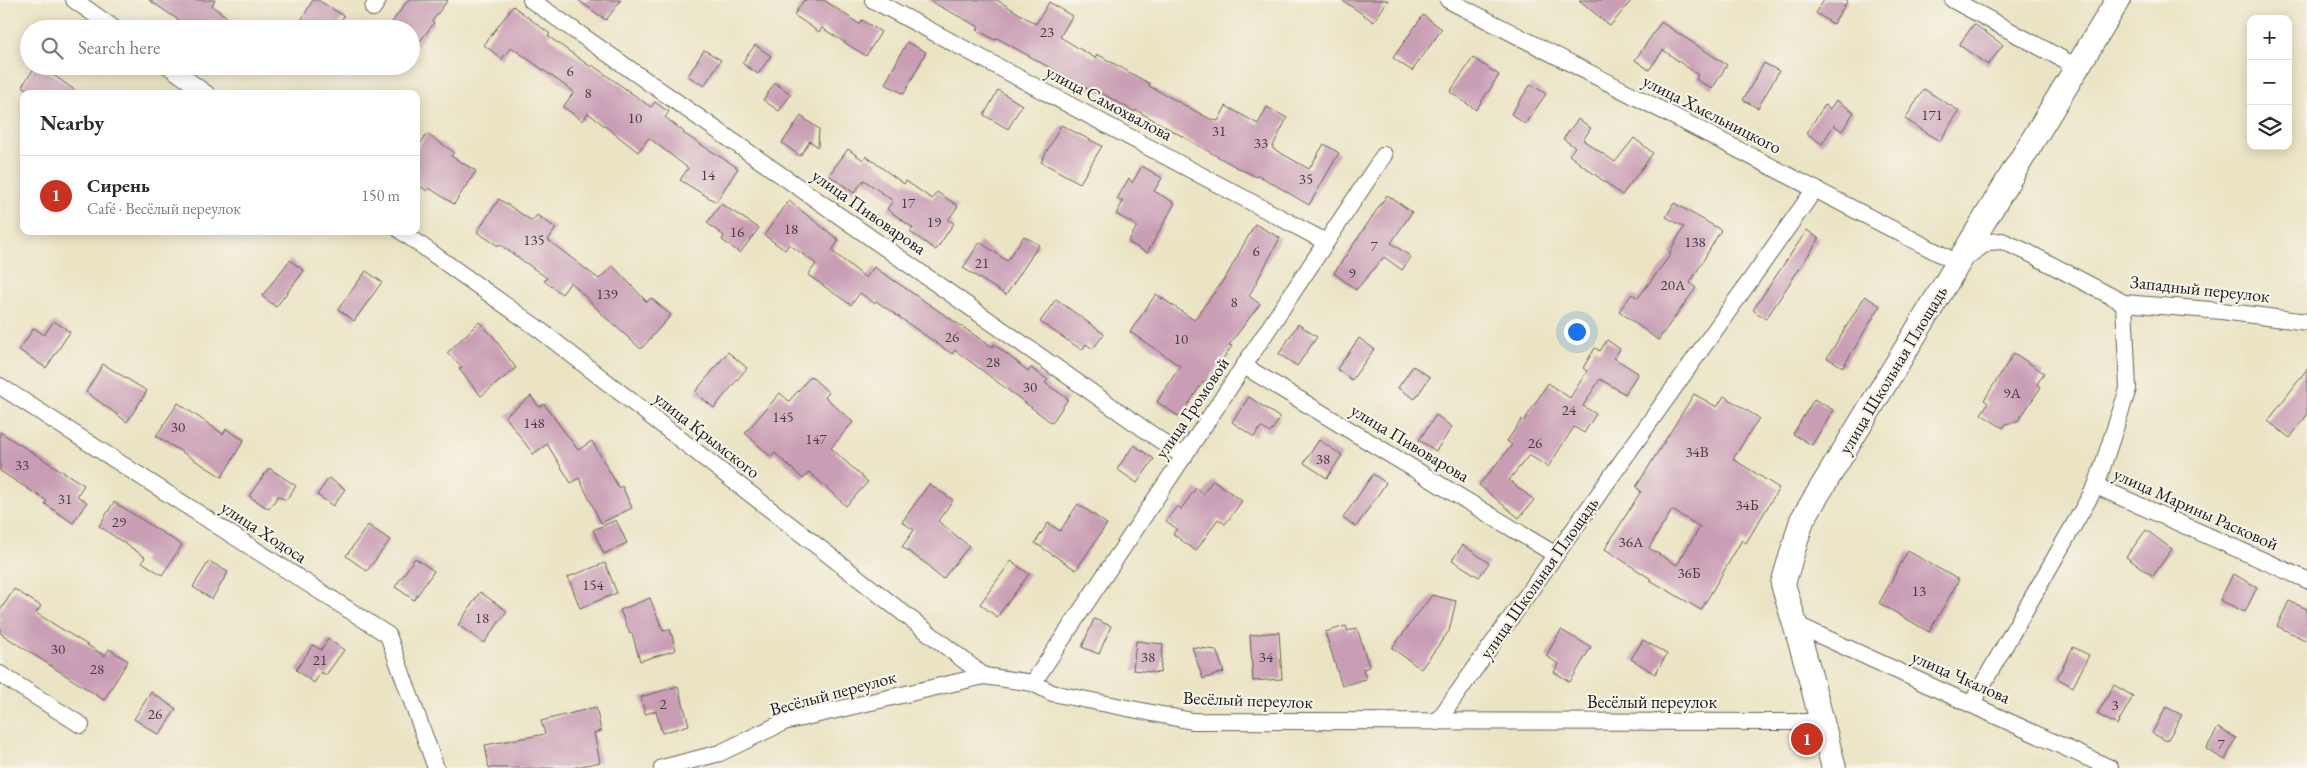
<!DOCTYPE html>
<meta charset="utf-8">
<style>
:root{--surface:#fff;--page:#f2f2f3;--text:#2b2b33;--muted:#7c7c81;--line:#e1e1e2;--accent:#c8321e}
body{margin:0;font-family:"EB Garamond",serif;background:var(--page);color:var(--text)}
.controls{position:absolute;right:15px;top:15px;display:grid;overflow:hidden;border-radius:10px;box-shadow:0 2px 12px #0003}
.controls button{width:45px;height:45px;display:grid;place-items:center;padding:0;border:0;border-bottom:1px solid var(--line);background:var(--surface);color:var(--text);font:25px sans-serif}
.you{position:absolute;left:1576px;top:331px;width:18px;height:18px;margin:-12px;border:4px solid #fff;border-radius:50%;background:#1a73e8;box-shadow:0 0 0 8px #1a73e833}
.badge{display:grid;place-items:center;width:32px;height:32px;border-radius:50%;background:var(--accent);color:#fff;font-size:16px;font-weight:700}
.pin{position:absolute;translate:-50% -50%;border:2px solid #fff;box-shadow:0 1px 5px #0006}
.list{margin:0;padding:0;list-style:none}
h2{display:flex;justify-content:space-between;align-items:center;height:65px;margin:0;padding:0 20px;font-size:21px}
h2 small{font-size:16px;font-weight:400;color:var(--muted)}
.list li{display:grid;grid-template-columns:32px 1fr auto;gap:15px;align-items:center;box-sizing:border-box;height:80px;padding:0 20px;border-top:1px solid var(--line)}
.list b{display:block;font-size:19px;white-space:nowrap}
.list p{margin:0;font-size:16px;white-space:nowrap;color:var(--muted)}
.list em{font-size:16px;font-style:normal;color:var(--muted)}
.icon{flex:none;width:28px;height:28px;fill:none;stroke:currentColor;stroke-width:2;stroke-linecap:round;stroke-linejoin:round}
.map{position:relative;flex:none;width:2307px;height:768px;overflow:hidden}
.search{position:absolute;background:var(--surface);box-shadow:0 2px 12px #0003;left:20px;top:20px;width:400px;height:55px;display:flex;align-items:center;gap:12px;box-sizing:border-box;padding:0 18px;border-radius:28px;color:var(--muted);font-size:19px}
.panel{position:absolute;background:var(--surface);box-shadow:0 2px 12px #0003;left:20px;top:90px;width:400px;height:145px;border-radius:10px}
.map>svg:first-child{display:block}
.building{fill:#c99eb5;fill-rule:evenodd}
.lines{fill:none;stroke-linecap:round;stroke-linejoin:round}
.minor-casing{stroke:#646257;stroke-width:18}
.secondary-casing{stroke:#646257;stroke-width:26}
.minor{stroke:#fff;stroke-width:16}
.secondary{stroke:#fff;stroke-width:24}
.labels{text-anchor:middle;stroke-width:4.5;stroke-linejoin:round;paint-order:stroke}
.number-label{font-size:15px;fill:#473c42}
.street-label{font-size:18px;fill:#1c1c1c;stroke:#f7f3e8}
</style>
<div class="map">
<svg width="2307" height="768" viewBox="0 0 2307 768">
<rect width="100%" height="100%" fill="#f7f3e8"/>
<filter id="ink" filterUnits="userSpaceOnUse"><feTurbulence type="fractalNoise" baseFrequency=".02" numOctaves="2"/><feDisplacementMap in="SourceGraphic" scale="10" xChannelSelector="R" yChannelSelector="G"/><feConvolveMatrix kernelMatrix="1 2 1 2 8 2 1 2 1" color-interpolation-filters="sRGB"/></filter>
<filter id="wash" filterUnits="userSpaceOnUse"><feTurbulence type="fractalNoise" baseFrequency=".0096" numOctaves="4" result="noise"/><feDisplacementMap in="SourceGraphic" scale="20" xChannelSelector="R" yChannelSelector="G"/><feGaussianBlur stdDeviation="1.12" result="paint"/><feColorMatrix in="noise" values="0 0 0 0 0 0 0 0 0 0 0 0 0 0 0 0 0 1.4 0 .05"/><feComposite in="paint" operator="in"/></filter>
<g filter="url(#wash)">
<rect width="100%" height="100%" fill="#ebe4c4"/>
<g id="blocks">
<g class="building">
<path d="M 149,0 L 215,0 L 212,6 L 227,17 L 223,29 L 192,29 Z"/>
<path d="M 313,0 L 318,0 L 344,16 L 336,29 L 296,29 Z"/>
<path d="M 408,0 L 448,0 L 432,21 L 434,23 L 411,53 L 411,29 L 387,29 Z"/>
<path d="M 578,0 L 621,0 L 606,20 Z"/>
<path d="M 804,0 L 824,0 L 859,24 L 862,20 L 881,32 L 866,56 L 822,28 L 819,32 L 794,15 Z"/>
<path d="M 928,0 L 997,0 L 1036,24 L 1049,2 L 1072,16 L 1060,37 L 1095,58 L 1097,54 L 1150,84 L 1149,86 L 1210,119 L 1218,121 L 1226,106 L 1258,124 L 1267,107 L 1287,118 L 1272,148 L 1309,169 L 1324,144 L 1339,153 L 1309,205 L 1258,175 L 1257,177 L 1236,167 L 1136,110 L 1135,112 L 1093,88 L 1091,91 L 997,38 L 995,40 L 977,30 L 979,27 Z"/>
<path d="M 1342,0 L 1388,0 L 1374,22 Z"/>
<path d="M 1579,0 L 1632,0 L 1610,26 Z"/>
<path d="M 1824,0 L 1848,0 L 1833,24 L 1816,13 Z"/>
<path d="M 513,6 L 550,34 L 548,36 L 591,67 L 592,65 L 651,107 L 655,102 L 669,112 L 665,117 L 684,132 L 683,133 L 738,168 L 716,202 L 680,180 L 688,168 L 649,138 L 638,152 L 588,113 L 583,121 L 563,107 L 574,92 L 511,47 L 502,59 L 484,45 Z"/>
<path d="M 1423,15 L 1442,29 L 1412,71 L 1393,58 Z"/>
<path d="M 1661,22 L 1727,65 L 1712,89 L 1696,79 L 1698,75 L 1663,50 L 1649,70 L 1635,60 Z"/>
<path d="M 1974,24 L 2003,45 L 1988,65 L 1959,45 Z"/>
<path d="M 907,42 L 926,52 L 904,94 L 885,84 Z"/>
<path d="M 755,45 L 771,56 L 758,74 L 742,63 Z"/>
<path d="M 704,50 L 721,60 L 704,86 L 688,76 Z"/>
<path d="M 1473,58 L 1499,75 L 1476,110 L 1450,92 Z"/>
<path d="M 1764,63 L 1779,71 L 1758,108 L 1743,100 Z"/>
<path d="M 36,66 L 41,66 L 80,94 L 32,94 L 22,86 Z"/>
<path d="M 775,83 L 791,94 L 779,111 L 763,100 Z"/>
<path d="M 1531,84 L 1546,94 L 1525,124 L 1511,114 Z"/>
<path d="M 1924,89 L 1959,111 L 1940,141 L 1905,119 Z"/>
<path d="M 998,90 L 1022,105 L 1008,129 L 984,115 Z"/>
<path d="M 1836,100 L 1854,112 L 1842,131 L 1834,125 L 1822,144 L 1806,133 L 1825,105 L 1830,109 Z"/>
<path d="M 801,116 L 819,129 L 818,147 L 810,141 L 800,156 L 782,143 Z"/>
<path d="M 1578,119 L 1591,128 L 1583,140 L 1615,162 L 1634,138 L 1653,153 L 1622,195 L 1569,155 L 1575,147 L 1563,139 Z"/>
<path d="M 1061,125 L 1102,146 L 1080,183 L 1041,162 Z"/>
<path d="M 427,134 L 454,152 L 451,156 L 476,171 L 454,204 L 429,188 L 427,191 L 416,183 L 416,150 Z"/>
<path d="M 848,149 L 863,160 L 866,156 L 904,184 L 906,181 L 932,199 L 937,192 L 958,206 L 948,220 L 954,223 L 936,250 L 910,232 L 913,228 L 887,209 L 893,201 L 864,180 L 854,193 L 829,175 Z"/>
<path d="M 1142,166 L 1162,178 L 1154,191 L 1175,203 L 1147,253 L 1128,242 L 1137,226 L 1116,214 L 1123,202 L 1117,199 L 1129,178 L 1132,183 Z"/>
<path d="M 1387,195 L 1412,212 L 1391,243 L 1411,257 L 1402,270 L 1384,257 L 1356,290 L 1334,273 Z"/>
<path d="M 499,199 L 532,221 L 537,215 L 556,228 L 548,240 L 599,279 L 613,266 L 647,302 L 651,298 L 671,315 L 641,349 L 604,316 L 571,282 L 562,294 L 544,281 L 547,278 L 499,244 L 498,246 L 477,232 Z"/>
<path d="M 789,201 L 839,240 L 832,251 L 866,278 L 874,267 L 992,347 L 994,344 L 1028,371 L 1031,368 L 1048,380 L 1045,383 L 1068,399 L 1052,423 L 955,350 L 952,354 L 876,301 L 874,303 L 860,293 L 851,305 L 808,275 L 816,264 L 789,244 L 785,250 L 764,235 Z"/>
<path d="M 1674,203 L 1721,230 L 1690,283 L 1696,288 L 1658,340 L 1619,311 L 1632,294 L 1638,298 L 1671,254 L 1669,253 L 1684,227 L 1666,217 Z"/>
<path d="M 721,204 L 759,228 L 740,253 L 722,240 L 724,236 L 707,223 Z"/>
<path d="M 1255,224 L 1280,238 L 1249,296 L 1260,304 L 1229,345 L 1232,346 L 1205,384 L 1203,382 L 1180,417 L 1157,402 L 1180,366 L 1130,332 L 1156,294 L 1194,320 L 1227,275 Z"/>
<path d="M 1807,230 L 1819,239 L 1766,319 L 1753,310 Z"/>
<path d="M 1024,236 L 1039,245 L 1006,295 L 963,268 L 980,242 L 1007,261 Z"/>
<path d="M 290,260 L 304,271 L 276,307 L 262,296 Z"/>
<path d="M 366,271 L 382,282 L 354,321 L 338,309 Z"/>
<path d="M 1865,296 L 1880,306 L 1843,367 L 1827,358 Z"/>
<path d="M 1056,299 L 1104,334 L 1093,349 L 1086,344 L 1082,350 L 1040,322 Z"/>
<path d="M 54,321 L 70,332 L 46,368 L 19,350 L 34,328 L 44,335 Z"/>
<path d="M 479,322 L 492,335 L 516,368 L 481,396 L 459,369 L 462,367 L 447,353 Z"/>
<path d="M 1298,324 L 1317,337 L 1297,366 L 1279,354 Z"/>
<path d="M 1359,338 L 1374,349 L 1352,380 L 1337,369 Z"/>
<path d="M 1607,340 L 1620,349 L 1614,358 L 1638,373 L 1625,394 L 1600,379 L 1583,406 L 1596,414 L 1584,433 L 1574,427 L 1548,467 L 1529,455 L 1509,480 L 1534,500 L 1519,518 L 1479,485 L 1512,445 L 1507,441 L 1522,419 L 1524,421 L 1548,383 L 1570,398 L 1587,371 L 1583,368 L 1595,348 L 1600,351 Z"/>
<path d="M 728,352 L 747,368 L 714,408 L 695,392 Z"/>
<path d="M 2014,353 L 2044,373 L 2037,384 L 2041,387 L 2019,420 L 2006,424 L 2003,428 L 1981,414 L 1988,403 L 1984,400 Z"/>
<path d="M 103,364 L 147,391 L 127,422 L 86,392 Z"/>
<path d="M 1413,366 L 1430,377 L 1415,399 L 1398,388 Z"/>
<path d="M 2307,369 L 2307,415 L 2290,438 L 2268,421 Z"/>
<path d="M 811,376 L 829,393 L 825,397 L 853,422 L 831,448 L 868,482 L 846,506 L 809,472 L 803,479 L 775,453 L 771,457 L 745,433 L 780,393 L 789,401 Z"/>
<path d="M 1694,394 L 1717,407 L 1724,396 L 1759,418 L 1733,459 L 1779,488 L 1746,543 L 1742,540 L 1701,610 L 1650,580 L 1651,579 L 1605,549 L 1641,491 L 1636,487 ZM 1672,510 L 1700,527 L 1677,565 L 1649,548 Z"/>
<path d="M 531,396 L 539,407 L 544,404 L 578,450 L 592,441 L 619,488 L 622,486 L 632,508 L 601,523 L 579,478 L 571,483 L 547,444 L 533,454 L 505,416 Z"/>
<path d="M 1249,397 L 1280,418 L 1270,433 L 1261,427 L 1254,437 L 1232,422 Z"/>
<path d="M 1814,399 L 1833,410 L 1812,445 L 1793,434 Z"/>
<path d="M 178,403 L 223,434 L 226,429 L 244,440 L 222,477 L 156,436 Z"/>
<path d="M 1436,415 L 1452,427 L 1436,451 L 1419,440 Z"/>
<path d="M 0,432 L 84,485 L 77,496 L 87,502 L 73,523 L 45,504 L 47,501 L 0,471 Z"/>
<path d="M 1319,440 L 1342,455 L 1327,478 L 1304,463 Z"/>
<path d="M 1134,445 L 1154,459 L 1137,483 L 1117,469 Z"/>
<path d="M 269,468 L 296,486 L 286,500 L 278,496 L 269,509 L 249,496 Z"/>
<path d="M 1373,474 L 1386,483 L 1356,527 L 1343,518 Z"/>
<path d="M 329,478 L 345,489 L 333,506 L 317,495 Z"/>
<path d="M 1213,480 L 1242,501 L 1225,524 L 1218,519 L 1196,551 L 1173,534 L 1177,529 L 1166,521 L 1177,506 L 1181,509 L 1196,488 L 1203,494 Z"/>
<path d="M 929,484 L 953,500 L 938,521 L 969,546 L 943,579 L 930,569 L 931,567 L 902,547 L 914,530 L 902,522 Z"/>
<path d="M 114,502 L 182,545 L 162,575 L 142,562 L 145,557 L 99,526 Z"/>
<path d="M 1078,504 L 1107,524 L 1076,570 L 1035,543 L 1048,523 L 1060,531 Z"/>
<path d="M 616,520 L 627,543 L 604,554 L 593,530 Z"/>
<path d="M 368,525 L 390,540 L 367,571 L 346,556 Z"/>
<path d="M 2146,530 L 2172,549 L 2153,576 L 2126,557 Z"/>
<path d="M 1463,545 L 1489,563 L 1479,577 L 1452,560 Z"/>
<path d="M 1908,551 L 1959,580 L 1929,632 L 1879,603 Z"/>
<path d="M 415,558 L 434,571 L 414,600 L 395,587 Z"/>
<path d="M 209,561 L 228,572 L 212,599 L 193,587 Z"/>
<path d="M 1011,561 L 1029,574 L 997,617 L 980,604 Z"/>
<path d="M 605,563 L 617,593 L 580,608 L 568,577 Z"/>
<path d="M 2233,574 L 2257,587 L 2245,612 L 2220,600 Z"/>
<path d="M 14,589 L 41,606 L 36,613 L 81,641 L 105,656 L 109,649 L 128,661 L 104,700 L 0,633 L 0,611 Z"/>
<path d="M 480,592 L 507,611 L 484,643 L 458,625 Z"/>
<path d="M 1432,595 L 1456,601 L 1449,631 L 1421,669 L 1392,648 Z"/>
<path d="M 650,598 L 663,631 L 670,629 L 676,650 L 640,661 L 632,633 L 630,634 L 620,610 Z"/>
<path d="M 2289,601 L 2307,609 L 2307,641 L 2277,626 Z"/>
<path d="M 1094,619 L 1111,626 L 1099,654 L 1082,647 Z"/>
<path d="M 1346,626 L 1348,631 L 1357,628 L 1369,667 L 1363,669 L 1366,679 L 1342,686 L 1325,632 Z"/>
<path d="M 1561,630 L 1591,647 L 1570,682 L 1554,672 L 1559,664 L 1546,656 Z"/>
<path d="M 1279,632 L 1282,679 L 1253,681 L 1250,635 Z"/>
<path d="M 328,639 L 344,650 L 326,675 L 321,672 L 314,683 L 296,670 L 313,645 L 321,650 Z"/>
<path d="M 1643,640 L 1667,654 L 1655,674 L 1631,659 Z"/>
<path d="M 1136,641 L 1163,644 L 1160,673 L 1133,670 Z"/>
<path d="M 1192,647 L 1216,650 L 1224,672 L 1203,679 Z"/>
<path d="M 2073,647 L 2089,655 L 2073,687 L 2057,678 Z"/>
<path d="M 2114,685 L 2133,696 L 2117,725 L 2097,714 Z"/>
<path d="M 678,686 L 689,725 L 662,733 L 656,711 L 645,714 L 641,697 Z"/>
<path d="M 151,692 L 176,709 L 159,735 L 134,719 Z"/>
<path d="M 596,707 L 601,731 L 594,733 L 600,762 L 572,768 L 489,768 L 485,745 L 545,734 L 541,721 Z"/>
<path d="M 2166,707 L 2182,715 L 2167,741 L 2152,733 Z"/>
<path d="M 2218,728 L 2236,738 L 2225,760 L 2206,749 Z"/>
</g>
</g>
</g>
<g filter="url(#ink)">
<use href="#blocks" fill-opacity="0" stroke="#646257" stroke-width="1"/>
<g class="lines">
<g class="minor-casing">
<g id="minor">
<path d="M 74,0 L 115,29"/>
<path d="M 531,0 L 1184,457"/>
<path d="M 873,0 L 1326,242"/>
<path d="M 1448,0 L 1958,263 L 1988,242 L 2002,241 L 2027,252 L 2124,303 L 2222,311 L 2307,322"/>
<path d="M 1953,0 L 2077,67"/>
<path d="M 373,8 L 378,0"/>
<path d="M 168,66 L 207,94"/>
<path d="M 401,231 L 540,330 L 984,676"/>
<path d="M 1244,366 L 1556,555"/>
<path d="M 0,386 L 388,635 L 436,768"/>
<path d="M 2096,486 L 2307,580"/>
<path d="M 1795,624 L 2110,768"/>
<path d="M 0,674 L 81,725"/>
<path d="M 1033,683 L 1384,155"/>
<path d="M 1972,703 L 2096,486 L 2128,389 L 2124,303"/>
<path d="M 1437,722 L 1815,189"/>
<path d="M 662,768 L 720,753 L 784,722 L 984,676 L 1033,683 L 1052,693 L 1192,721 L 1822,722"/>
</g>
</g>
<g class="secondary-casing">
<path id="secondary" d="M 1834,768 L 1808,668 L 1783,584 L 1802,520 L 2118,0"/>
</g>
<use href="#minor" class="minor"/>
<use href="#secondary" class="secondary"/>
</g>
</g>
<g class="labels">
<g class="number-label">
<text x="1047" y="37">23</text>
<text x="570" y="76">6</text>
<text x="588" y="98">8</text>
<text x="1932" y="120">171</text>
<text x="635" y="123">10</text>
<text x="1219" y="136">31</text>
<text x="1261" y="148">33</text>
<text x="708" y="180">14</text>
<text x="1306" y="184">35</text>
<text x="908" y="208">17</text>
<text x="934" y="227">19</text>
<text x="791" y="234">18</text>
<text x="737" y="237">16</text>
<text x="534" y="245">135</text>
<text x="1695" y="247">138</text>
<text x="1374" y="251">7</text>
<text x="1256" y="256">6</text>
<text x="982" y="268">21</text>
<text x="1352" y="278">9</text>
<text x="1673" y="290">20А</text>
<text x="607" y="299">139</text>
<text x="1234" y="307">8</text>
<text x="952" y="342">26</text>
<text x="1181" y="344">10</text>
<text x="993" y="367">28</text>
<text x="1030" y="392">30</text>
<text x="2012" y="398">9А</text>
<text x="1569" y="415">24</text>
<text x="783" y="422">145</text>
<text x="534" y="428">148</text>
<text x="178" y="432">30</text>
<text x="816" y="444">147</text>
<text x="1535" y="448">26</text>
<text x="1697" y="457">34В</text>
<text x="1323" y="464">38</text>
<text x="22" y="470">33</text>
<text x="65" y="504">31</text>
<text x="1747" y="510">34Б</text>
<text x="119" y="527">29</text>
<text x="1631" y="547">36А</text>
<text x="1689" y="578">36Б</text>
<text x="593" y="590">154</text>
<text x="1919" y="596">13</text>
<text x="482" y="623">18</text>
<text x="58" y="654">30</text>
<text x="1148" y="662">38</text>
<text x="1266" y="662">34</text>
<text x="320" y="665">21</text>
<text x="97" y="674">28</text>
<text x="663" y="709">2</text>
<text x="2115" y="710">3</text>
<text x="155" y="719">26</text>
<text x="2221" y="749">7</text>
</g>
<g class="street-label">
<text transform="translate(1109 103) rotate(28)" y="6">улица Самохвалова</text>
<text transform="translate(1712 114) rotate(27)" y="6">улица Хмельницкого</text>
<text transform="translate(869 212) rotate(35)" y="6">улица Пивоварова</text>
<text transform="translate(2200 289) rotate(6)" y="6">Западный переулок</text>
<text transform="translate(1893 370) rotate(-59)" y="6">улица Школьная Площадь</text>
<text transform="translate(1192 408) rotate(-56)" y="6">улица Громовой</text>
<text transform="translate(707 435) rotate(38)" y="6">улица Крымского</text>
<text transform="translate(1410 443) rotate(31)" y="6">улица Пивоварова</text>
<text transform="translate(2196 509) rotate(24)" y="6">улица Марины Расковой</text>
<text transform="translate(264 532) rotate(33)" y="6">улица Ходоса</text>
<text transform="translate(1539 578) rotate(-55)" y="6">улица Школьная Площадь</text>
<text transform="translate(1961 677) rotate(24)" y="6">улица Чкалова</text>
<text transform="translate(833 693) rotate(-15)" y="6">Весёлый переулок</text>
<text transform="translate(1248 700) rotate(2)" y="6">Весёлый переулок</text>
<text x="1652" y="708">Весёлый переулок</text>
</g>
</g>
</svg>
<div class="controls">
<button>+</button>
<button>−</button>
<button><svg class="icon" aria-label="layers" viewBox="0 0 24 24"><path d="M12 4l9 5-9 5-9-5zM3 14l9 5 9-5"/></svg></button>
</div>
<div class="you"></div>
<div class="pin badge" style="left:1807px;top:739px">1</div>
<div class="search"><svg class="icon" aria-label="search" viewBox="0 0 24 24"><circle cx="10" cy="10" r="6"/><path d="M15 15l6 6"/></svg>Search here</div>
<section class="panel">
<h2>Nearby<small></small></h2>
<ul class="list">
<li><span class="badge">1</span><div><b>Сирень</b><p>Café · Весёлый переулок</p></div><em>150 m</em></li>
</ul>
</section>
</div>
